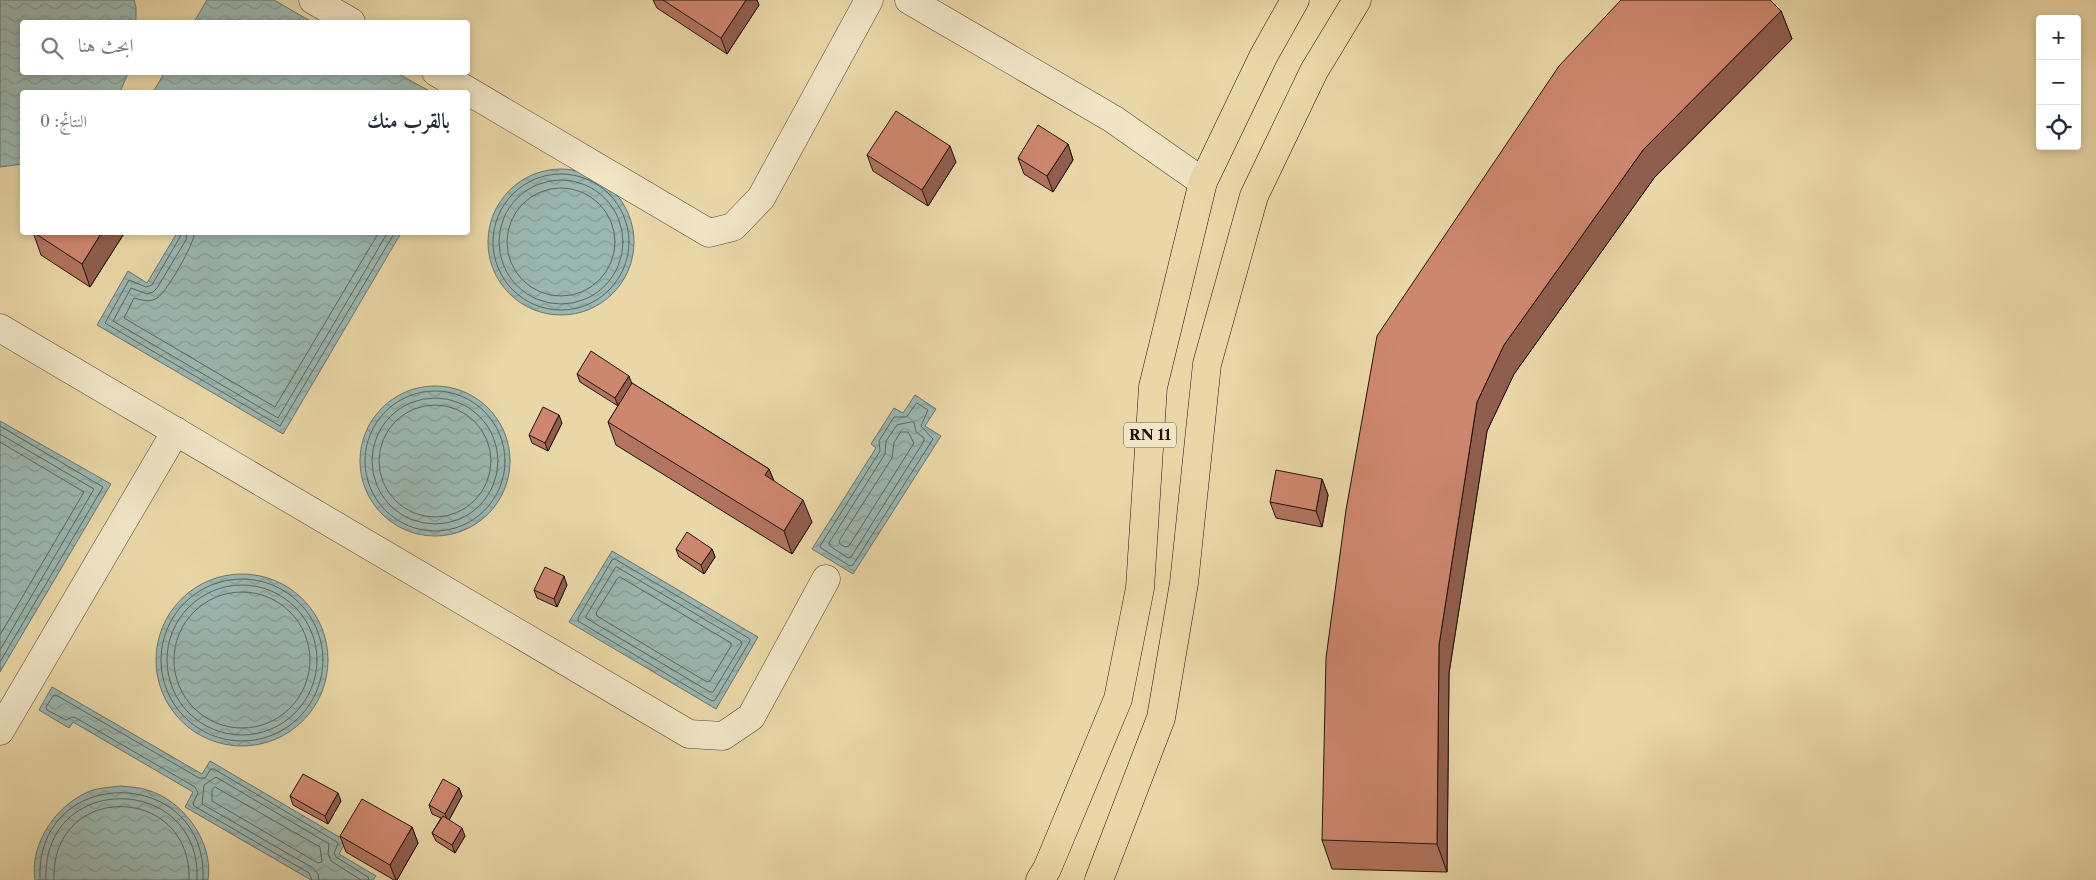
<!DOCTYPE html>
<html lang="ar">
<meta charset="utf-8">
<style>
:root{--surface:#fff;--page:#f2f2f3;--text:#1f2937;--muted:#747a83;--line:#e0e1e3}
body{margin:0;font-family:"Libre Caslon Text",Amiri,serif;background:var(--page);color:var(--text);direction:rtl}
.controls{position:absolute;right:15px;top:15px;display:grid;overflow:hidden;border-radius:5px;box-shadow:0 2px 8px #0003}
.controls button{width:45px;height:45px;display:grid;place-items:center;padding:0;border:0;border-bottom:1px solid var(--line);background:var(--surface);color:var(--text);font:25px sans-serif}
.list{margin:0;padding:0;list-style:none}
h2{display:flex;justify-content:space-between;align-items:center;height:65px;margin:0;padding:0 20px;font-size:21px}
h2 small{font-size:16px;font-weight:400;color:var(--muted)}
.icon{flex:none;width:28px;height:28px;fill:none;stroke:currentColor;stroke-width:2;stroke-linecap:round;stroke-linejoin:round}
.map{position:relative;flex:none;width:2096px;height:880px;overflow:hidden;direction:ltr}
.search{position:absolute;background:var(--surface);box-shadow:0 2px 8px #0003;left:20px;top:20px;width:450px;height:55px;display:flex;align-items:center;gap:12px;box-sizing:border-box;padding:0 18px;border-radius:5px;color:var(--muted);font-size:19px}
.panel{position:absolute;background:var(--surface);box-shadow:0 2px 8px #0003;left:20px;top:90px;width:450px;height:145px;border-radius:5px;direction:rtl}
.map>svg:first-child{display:block}
.water{fill:url(#water-waves);stroke:#6a756f}
.lines{fill:none;stroke-linecap:round;stroke-linejoin:round}
.shore{stroke:#5e655f;stroke-width:1}
.minor-casing{stroke:#534434;stroke-width:29}
.highway-casing{stroke:#21130d;stroke-width:29}
.minor{stroke:#f1e5c6;stroke-width:28}
.highway{stroke:#ead7a7;stroke-width:28}
.wall{fill:#b1745f;stroke:#21130d}
.shaded-wall{fill:#905e4e;stroke:#21130d}
.building{fill:#ce876f;stroke:#21130d}
.labels{text-anchor:middle;stroke-width:4.5;stroke-linejoin:round;paint-order:stroke}
.shield{fill:#f1e5c6;stroke:#5f5244;stroke-width:1}
.shield-label{font-size:15px;font-weight:bold;fill:#21130d}
</style>
<div class="map">
<svg width="2096" height="880" viewBox="0 0 2096 880">
<defs>
<pattern id="water-waves" width="16" height="10" patternUnits="userSpaceOnUse" patternTransform="scale(1.25)"><rect width="16" height="10" fill="#9bb7b1"/><path d="M0 5q4-4 8 0t8 0" fill="none" stroke="#859c97"/></pattern>
</defs>
<rect width="100%" height="100%" fill="#ead7a7"/>
<filter id="stains"><feTurbulence type="fractalNoise" baseFrequency=".004" numOctaves="4"/><feColorMatrix values="0 0 0 0 .2 0 0 0 0 .09 0 0 0 0 .02 0 0 0 .5 -.17"/></filter>
<radialGradient id="worn" r=".72"><stop offset=".6" stop-color="#630" stop-opacity="0"/><stop offset="1" stop-color="#630" stop-opacity=".3"/></radialGradient>
<g class="water">
<path d="M 0,0 L 134,0 L 136,7 L 136,22 L 22,22 L 22,72 L 128,73 L 120,92 L 22,92 L 22,164 L 0,167 Z"/>
<path d="M 207,0 L 274,0 L 312,22 L 194,22 Z"/>
<path d="M 165,72 L 397,73 L 431,92 L 153,92 Z"/>
<circle cx="561" cy="242" r="73"/>
<path d="M 177,233 L 401,233 L 283,434 L 97,325 L 128,271 L 147,283 Z"/>
<circle cx="435" cy="461" r="75"/>
<path d="M 915,395 L 936,409 L 925,426 L 941,436 L 853,574 L 812,549 L 876,448 L 871,444 L 894,408 L 903,413 Z"/>
<path d="M 0,421 L 111,484 L 0,672 Z"/>
<path d="M 612,551 L 758,637 L 716,709 L 569,622 Z"/>
<circle cx="242" cy="660" r="86"/>
<path d="M 52,687 L 202,774 L 210,761 L 346,841 L 339,854 L 376,876 L 373,880 L 311,880 L 185,807 L 193,792 L 73,722 L 69,728 L 39,710 Z"/>
<path d="M 120,786 C 129,787 139,787 147,790 C 183,800 214,842 208,880 L 35,880 C 29,843 58,802 93,790 C 101,788 111,787 120,786 Z"/>
</g>
<g class="lines">
<g class="shore">
<circle cx="561" cy="242" r="68"/>
<circle cx="561" cy="242" r="62"/>
<circle cx="561" cy="242" r="54"/>
<path d="M 181,232 L 180,237 L 152,285 L 146,287 L 129,280 L 105,323 L 280,426 L 395,232"/>
<path d="M 187,232 L 186,240 L 157,288 L 153,292 L 147,294 L 131,288 L 113,321 L 278,418 L 388,232"/>
<path d="M 195,232 C 194,244 167,292 157,298 C 149,303 142,300 134,298 L 124,318 L 275,407 L 379,232"/>
<circle cx="435" cy="461" r="70"/>
<circle cx="435" cy="461" r="63"/>
<path d="M 917,403 L 928,410 L 921,426 L 933,439 L 853,565 L 850,566 L 821,548 L 820,546 L 880,451 L 879,441 L 894,417 L 906,417 Z"/>
<circle cx="435" cy="461" r="56"/>
<path d="M 911,422 L 914,422 L 916,432 L 924,438 L 924,441 L 851,557 L 848,558 L 830,546 L 829,543 L 885,454 L 886,441 L 897,425 Z"/>
<path d="M 0,426 L 103,487 L 0,662"/>
<path d="M 901,432 L 908,432 L 914,443 L 849,546 L 845,547 L 840,544 L 839,541 L 892,458 L 894,443 Z"/>
<path d="M 0,434 L 94,489 L 0,650"/>
<path d="M 0,442 L 84,492 L 0,635"/>
<path d="M 615,559 L 750,639 L 750,641 L 715,700 L 712,701 L 578,621 L 578,618 L 612,560 Z"/>
<path d="M 617,567 L 741,641 L 742,644 L 713,692 L 710,692 L 586,618 L 586,616 L 615,568 Z"/>
<path d="M 620,577 L 731,643 L 731,646 L 710,681 L 707,682 L 597,616 L 596,613 L 617,579 Z"/>
<circle cx="242" cy="660" r="81"/>
<circle cx="242" cy="660" r="75"/>
<circle cx="242" cy="660" r="68"/>
<path d="M 215,787 L 320,847 L 322,862 L 318,863 L 212,801 L 212,790 Z"/>
<path d="M 40,880 C 34,762 209,765 203,880"/>
<path d="M 46,880 C 41,770 202,773 197,880"/>
<path d="M 54,880 C 50,781 192,783 189,880"/>
<path d="M 312,880 L 309,873 L 194,806 L 193,803 L 198,793 L 195,787 L 76,718 L 72,717 L 66,720 L 47,710 L 46,707 L 53,696 L 56,695 L 199,778 L 205,778 L 211,769 L 214,769 L 337,842 L 338,844 L 334,853 L 336,857 L 368,877 L 369,880"/>
<path d="M 319,880 L 318,874 L 313,868 L 202,804 L 204,785 L 216,777 L 329,844 L 328,854 L 331,861 L 361,880"/>
</g>
<g class="minor-casing">
<g id="minor">
<path d="M 313,0 L 351,22"/>
<path d="M 909,0 L 1113,119 L 1203,182"/>
<path d="M 436,72 L 709,233 L 733,227 L 761,198 L 869,0"/>
<path d="M 0,328 L 689,734 L 723,736 L 751,717 L 826,579"/>
<path d="M 0,731 L 176,431"/>
</g>
</g>
<g class="highway-casing">
<g id="highway">
<path d="M 1040,880 L 1047,869 L 1118,699 L 1140,588 L 1153,387 L 1203,182 L 1263,57 L 1295,0"/>
<path d="M 1099,880 L 1161,718 L 1184,583 L 1207,364 L 1254,196 L 1314,71 L 1357,0"/>
</g>
</g>
<use href="#minor" class="minor"/>
<use href="#highway" class="highway"/>
</g>
<g class="wall">
<path d="M 653,0 L 757,0 L 759,5 L 727,54 L 657,8 Z"/>
<path d="M 1621,0 L 1781,11 L 1792,39 L 1654,178 L 1514,374 L 1487,431 L 1449,673 L 1447,872 L 1332,869 L 1322,840 Z"/>
<path d="M 1068,144 L 1073,160 L 1053,192 L 1024,174 L 1018,158 Z"/>
<path d="M 867,155 L 956,162 L 928,206 L 873,171 Z"/>
<path d="M 33,232 L 125,232 L 90,287 L 41,255 Z"/>
<path d="M 577,374 L 632,383 L 769,469 L 774,481 L 812,522 L 792,554 L 616,445 L 608,422 L 618,406 L 580,382 Z"/>
<path d="M 562,423 L 548,451 L 532,443 L 529,435 Z"/>
<path d="M 1322,479 L 1328,495 L 1322,527 L 1276,518 L 1270,502 Z"/>
<path d="M 676,549 L 712,549 L 715,557 L 704,574 L 679,557 Z"/>
<path d="M 567,585 L 557,607 L 537,598 L 534,590 Z"/>
<path d="M 459,788 L 462,796 L 449,820 L 465,836 L 455,853 L 436,841 L 432,833 L 441,818 L 432,814 L 429,805 Z"/>
<path d="M 290,796 L 341,801 L 328,824 L 293,805 Z"/>
<path d="M 412,827 L 418,843 L 397,880 L 394,880 L 346,852 L 340,836 Z"/>
</g>
<g class="shaded-wall">
<path d="M 746,0 L 757,0 L 759,5 L 727,54 L 721,38 Z"/>
<path d="M 1781,11 L 1792,39 L 1654,178 L 1514,374 L 1487,431 L 1449,673 L 1447,872 L 1437,844 L 1439,645 L 1477,402 L 1504,345 L 1643,150 Z"/>
<path d="M 1068,144 L 1073,160 L 1053,192 L 1047,176 Z"/>
<path d="M 950,146 L 956,162 L 928,206 L 922,190 Z"/>
<path d="M 102,232 L 125,232 L 90,287 L 82,264 Z"/>
<path d="M 629,376 L 632,384 L 618,406 L 615,398 Z"/>
<path d="M 559,415 L 562,423 L 548,451 L 545,443 Z"/>
<path d="M 769,469 L 778,491 L 765,475 Z"/>
<path d="M 1322,479 L 1328,495 L 1322,527 L 1316,511 Z"/>
<path d="M 803,500 L 812,522 L 792,554 L 784,531 Z"/>
<path d="M 712,549 L 715,557 L 704,574 L 701,565 Z"/>
<path d="M 564,576 L 567,585 L 557,607 L 554,599 Z"/>
<path d="M 459,788 L 462,796 L 448,822 L 445,814 Z"/>
<path d="M 338,793 L 341,801 L 328,824 L 325,816 Z"/>
<path d="M 412,827 L 418,843 L 397,880 L 396,880 L 390,865 Z"/>
<path d="M 462,828 L 465,836 L 455,853 L 452,845 Z"/>
</g>
<g class="building">
<path d="M 663,0 L 746,0 L 721,38 Z"/>
<path d="M 1621,0 L 1770,0 L 1781,11 L 1643,150 L 1504,345 L 1477,402 L 1439,645 L 1437,844 L 1322,840 L 1326,658 L 1346,510 L 1377,336 L 1559,66 Z"/>
<path d="M 896,111 L 950,146 L 922,190 L 867,155 Z"/>
<path d="M 1038,125 L 1068,144 L 1047,176 L 1018,158 Z"/>
<path d="M 33,232 L 102,232 L 82,264 Z"/>
<path d="M 591,351 L 629,376 L 615,398 L 577,374 Z"/>
<path d="M 632,383 L 769,469 L 765,475 L 803,500 L 784,531 L 608,422 Z"/>
<path d="M 543,407 L 559,415 L 545,443 L 529,435 Z"/>
<path d="M 1276,470 L 1322,479 L 1316,511 L 1270,502 Z"/>
<path d="M 687,532 L 712,549 L 701,565 L 676,549 Z"/>
<path d="M 545,567 L 564,576 L 554,599 L 534,590 Z"/>
<path d="M 303,774 L 338,793 L 325,816 L 290,796 Z"/>
<path d="M 443,779 L 459,788 L 445,814 L 429,805 Z"/>
<path d="M 362,799 L 412,827 L 390,865 L 340,836 Z"/>
<path d="M 443,816 L 462,828 L 452,845 L 432,833 Z"/>
</g>
<g class="labels">
<rect class="shield" x="1124" y="422.5" width="52" height="25" rx="4"/>
<g class="shield-label">
<text x="1150" y="440">RN 11</text>
</g>
</g>
<rect width="100%" height="100%" filter="url(#stains)"/>
<rect width="100%" height="100%" fill="url(#worn)"/>
</svg>
<div class="controls">
<button>+</button>
<button>−</button>
<button><svg class="icon" aria-label="locate" viewBox="0 0 24 24"><circle cx="12" cy="12" r="6"/><path d="M12 2v4M12 18v4M2 12h4M18 12h4"/></svg></button>
</div>
<div class="search"><svg class="icon" aria-label="search" viewBox="0 0 24 24"><circle cx="10" cy="10" r="6"/><path d="M15 15l6 6"/></svg>ابحث هنا</div>
<section class="panel">
<h2>بالقرب منك<small>النتائج: 0</small></h2>
<ul class="list">
</ul>
</section>
</div>
